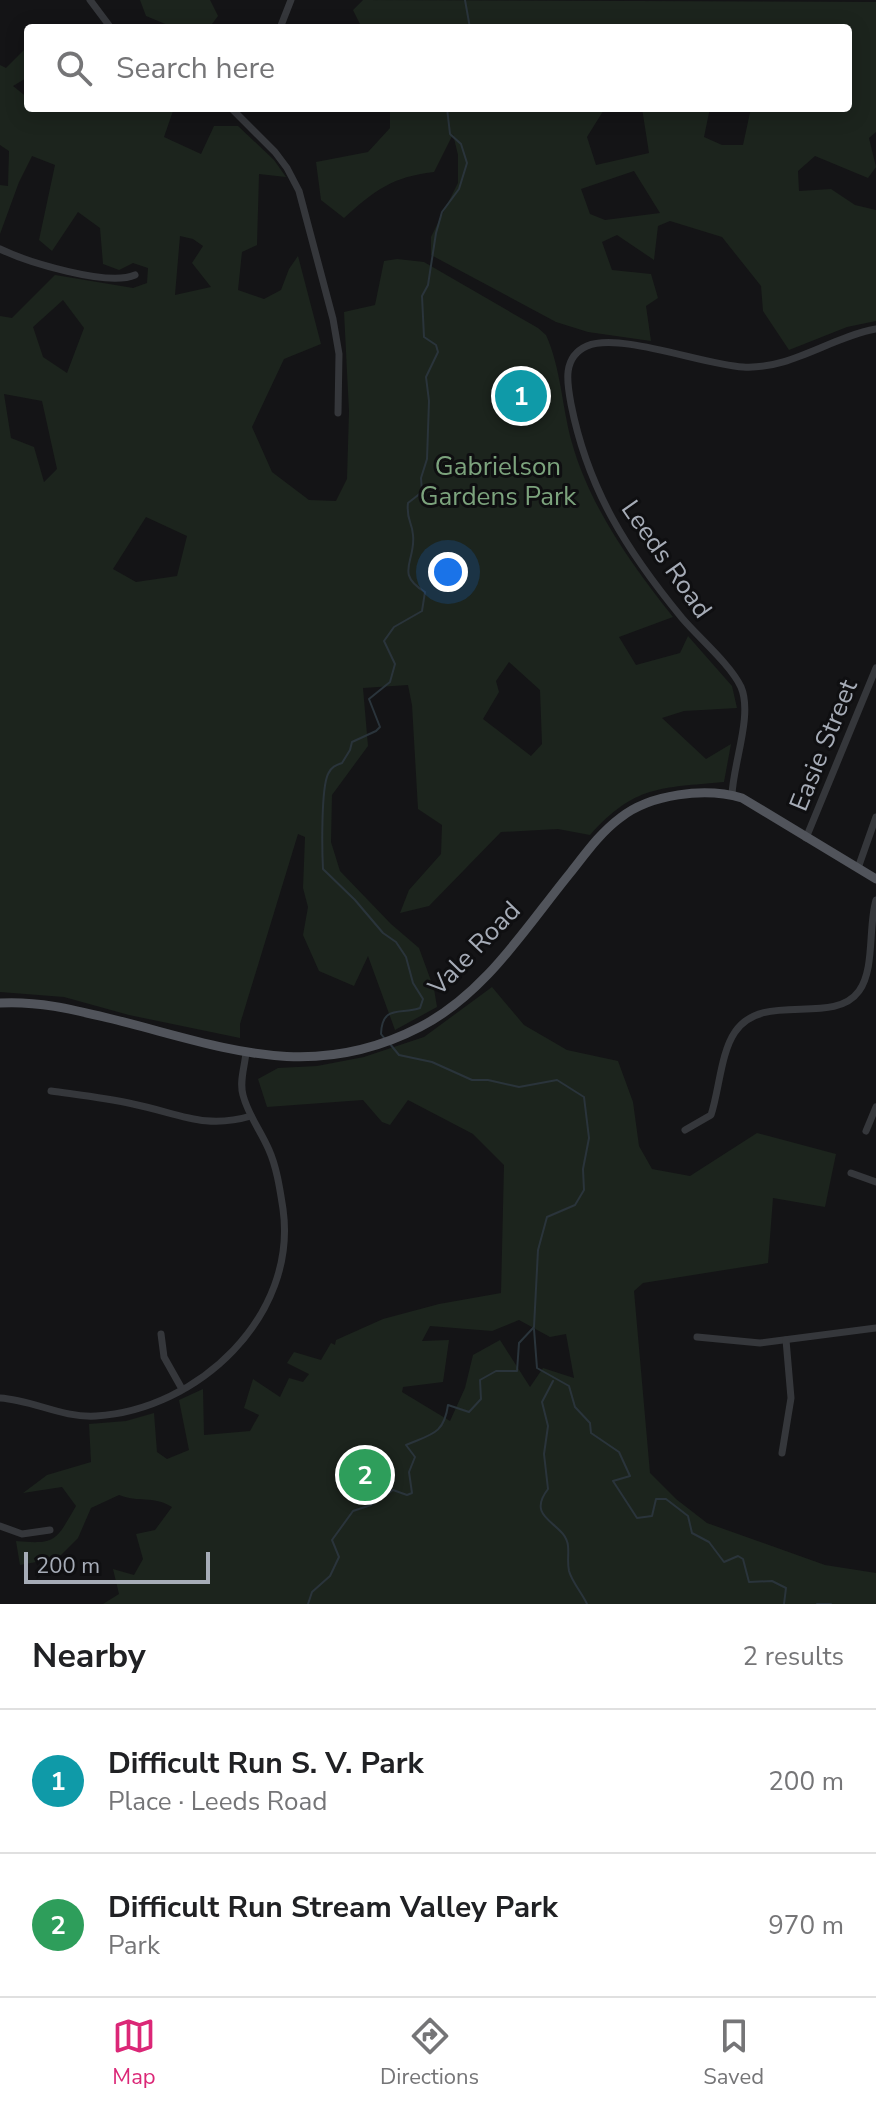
<!DOCTYPE html>
<meta charset="utf-8">
<style>
:root{--surface:#fff;--page:#f2f2f2;--text:#202124;--muted:#757577;--line:#e0e0e0;--accent:#db2777}
body{margin:0;font-family:"Nunito Sans",sans-serif;background:var(--page);color:var(--text)}
.scale{position:absolute;left:24px;bottom:20px;width:186px;box-sizing:border-box;padding-left:8px;border:4px solid #a6acb7;border-top:0;font-size:22px;line-height:28px;white-space:nowrap;color:#a6acb7;-webkit-text-stroke:6px #0f0f11;paint-order:stroke}
.you{position:absolute;left:448px;top:572px;width:28px;height:28px;margin:-20px;border:6px solid #fff;border-radius:50%;background:#1a73e8;box-shadow:0 0 0 12px #1a73e833}
.badge{display:grid;place-items:center;width:52px;height:52px;border-radius:50%;background:var(--accent);color:#fff;font-size:26px;font-weight:700}
.pin{position:absolute;translate:-50% -50%;border:4px solid #fff;box-shadow:0 2px 8px #0006}
.list{margin:0;padding:0;list-style:none}
h2{display:flex;justify-content:space-between;align-items:center;height:104px;margin:0;padding:0 32px;font-size:34px}
h2 small{font-size:26px;font-weight:400;color:var(--muted)}
.list li{display:grid;grid-template-columns:52px 1fr auto;gap:24px;align-items:center;box-sizing:border-box;height:144px;padding:0 32px;border-top:2px solid var(--line)}
.list b{display:block;font-size:30px;white-space:nowrap}
.list p{margin:0;font-size:26px;white-space:nowrap;color:var(--muted)}
.list em{font-size:26px;font-style:normal;color:var(--muted)}
.icon{flex:none;width:44px;height:44px;fill:none;stroke:currentColor;stroke-width:2;stroke-linecap:round;stroke-linejoin:round}
.map{position:relative;flex:none;width:876px;height:1604px;overflow:hidden}
.search{position:absolute;background:var(--surface);box-shadow:0 4px 20px #0003;left:24px;right:24px;top:24px;height:88px;display:flex;align-items:center;gap:20px;box-sizing:border-box;padding:0 28px;border-radius:8px;color:var(--muted);font-size:30px}
.sheet{height:392px;background:var(--surface)}
nav{display:flex;justify-content:space-around;align-items:center;box-sizing:border-box;height:112px;border-top:2px solid var(--line);background:var(--surface);font-size:22px;color:var(--muted)}
nav a{display:grid;justify-items:center;gap:4px}
nav .on{color:var(--accent)}
.map>svg:first-child{display:block}
.green{fill:#1c241d;fill-rule:evenodd}
.lines{fill:none;stroke-linecap:round;stroke-linejoin:round}
.stream{stroke:#2a343b;stroke-width:2}
.minor{stroke:#35373b;stroke-width:7}
.major{stroke:#51545b;stroke-width:9}
.labels{text-anchor:middle;stroke-width:6;stroke-linejoin:round;paint-order:stroke}
.park-label{font-size:26px;fill:#7ca37d;stroke:#0f0f11}
.street-label{font-size:26px;fill:#a6acb7;stroke:#0f0f11}
</style>
<div class="map">
<svg width="876" height="1604" viewBox="0 0 876 1604">
<rect width="100%" height="100%" fill="#141416"/>
<g class="green">
<path d="M 140,0 L 210,0 L 218,16 L 209,28 L 175,28 L 146,16 Z"/>
<path d="M 363,0 L 876,2 L 876,132 L 869,138 L 876,167 L 868,178 L 815,156 L 798,171 L 799,191 L 831,189 L 855,205 L 876,210 L 876,321 L 847,327 L 789,350 L 763,311 L 761,286 L 722,237 L 670,221 L 658,226 L 654,260 L 617,235 L 602,242 L 612,270 L 651,274 L 658,298 L 646,306 L 651,341 L 588,332 L 556,322 L 431,255 L 431,237 L 458,183 L 458,155 L 453,134 L 434,172 C 392,177 375,190 344,218 L 321,200 L 316,162 L 368,152 L 390,128 L 390,108 L 605,108 L 587,137 L 596,165 L 649,153 L 642,108 L 710,108 L 704,137 L 722,145 L 743,145 L 751,108 L 848,108 L 848,28 L 362,28 L 353,10 ZM 634,171 L 660,213 L 605,220 L 590,214 L 581,189 Z"/>
<path d="M 28,46 L 28,77 L 13,86 L 28,98 L 28,108 L 174,108 L 164,137 L 201,154 L 214,126 L 238,126 L 274,160 L 286,177 L 259,174 L 257,245 L 242,252 L 238,290 L 264,299 L 281,290 L 289,269 L 298,256 L 321,344 L 284,359 L 252,427 L 272,472 L 309,500 L 336,501 L 347,479 L 349,411 L 344,312 L 375,305 L 384,261 L 397,259 L 424,262 L 538,328 L 546,335 C 561,368 562,408 572,443 C 590,507 632,565 673,617 L 619,637 L 636,665 L 680,653 L 688,636 L 732,686 L 737,708 L 684,711 L 662,718 L 706,759 L 731,744 L 724,782 C 660,788 635,785 590,835 L 558,829 L 501,832 L 429,906 L 400,913 L 409,890 L 441,854 L 442,825 L 418,809 L 412,705 L 408,685 L 363,688 L 368,746 L 332,795 L 331,842 L 340,871 L 391,924 L 419,948 L 434,989 L 437,1007 L 395,1030 L 368,956 L 354,986 L 319,971 L 303,935 L 308,907 L 303,888 L 305,837 L 298,834 L 240,1024 L 240,1038 L 129,1015 L 64,997 L 0,992 L 0,316 L 12,318 L 55,275 L 133,288 L 147,283 L 148,268 L 133,263 L 119,270 L 103,264 L 100,228 L 78,212 L 52,251 L 39,240 L 55,165 L 32,156 L 19,182 L 0,234 L 0,185 L 8,186 L 9,151 L 0,145 L 0,65 L 6,68 ZM 180,236 L 193,239 L 203,246 L 192,263 L 211,287 L 175,295 ZM 63,300 L 84,328 L 67,373 L 43,357 L 33,327 ZM 4,394 L 42,401 L 57,469 L 44,482 L 34,447 L 11,438 ZM 146,517 L 187,536 L 177,576 L 136,582 L 113,569 ZM 509,662 L 540,690 L 542,744 L 531,756 L 483,719 L 499,692 L 496,681 Z"/>
<path d="M 492,987 L 524,1025 L 567,1050 L 618,1061 L 633,1102 L 639,1146 L 652,1169 L 690,1176 L 757,1133 L 836,1154 L 825,1207 L 773,1198 L 768,1263 L 643,1283 L 634,1291 L 650,1473 L 676,1499 L 707,1523 L 825,1565 L 876,1573 L 876,1604 L 103,1604 L 119,1594 L 113,1569 L 134,1575 L 143,1559 L 136,1534 L 155,1530 L 172,1507 C 152,1495 139,1503 119,1495 L 91,1508 L 78,1538 L 58,1558 L 20,1565 L 16,1541 C 57,1545 56,1540 76,1506 L 62,1487 L 23,1493 L 47,1475 L 91,1462 L 89,1424 L 126,1421 L 154,1413 L 157,1452 L 167,1459 L 189,1450 L 179,1400 L 203,1389 L 204,1435 L 250,1431 L 259,1415 L 244,1408 L 253,1379 L 280,1397 L 289,1378 L 303,1382 L 309,1374 L 287,1363 L 294,1352 L 321,1360 L 331,1343 L 335,1345 L 336,1340 L 383,1319 L 439,1304 L 501,1293 L 504,1165 L 473,1134 L 408,1100 L 390,1125 L 382,1122 L 363,1100 L 267,1107 L 258,1079 L 278,1068 L 317,1066 L 364,1057 L 424,1037 ZM 519,1320 L 550,1337 L 566,1334 L 574,1378 L 543,1368 L 530,1387 L 500,1340 L 473,1355 L 465,1388 L 450,1421 L 402,1392 L 403,1387 L 443,1382 L 449,1340 L 422,1341 L 430,1326 L 492,1331 Z"/>
</g>
<g class="lines">
<g class="stream">
<path d="M 465,0 L 470,28"/>
<path d="M 385,1039 L 381,1034 C 382,1004 401,1015 420,1008 L 423,999 L 413,983 L 406,957 L 396,942 L 383,933 L 355,900 L 323,869 C 322,850 321,789 328,774 C 331,767 336,765 342,763 L 350,750 L 352,742 L 376,731 L 380,727 L 369,699 L 390,682 L 395,664 L 384,641 L 394,627 L 422,611 L 425,592 C 394,573 416,562 413,535 C 412,521 406,520 408,503 L 422,492 L 421,478 L 427,459 L 429,401 L 426,377 L 438,352 L 436,345 L 424,337 L 422,296 L 428,285 L 436,233 L 442,212 L 459,189 L 467,163 L 461,144 L 450,134 L 447,108"/>
<path d="M 534,1329 L 537,1368 L 569,1386 L 575,1407 L 590,1423 L 591,1433 L 619,1452 L 630,1476 L 613,1481 L 637,1518 L 652,1516 L 656,1499 L 666,1499 L 688,1516 L 692,1533 L 709,1542 L 724,1562 L 738,1556 L 743,1559 L 749,1582 L 772,1581 L 786,1588 L 784,1604"/>
<path d="M 553,1381 L 542,1402 L 548,1426 L 544,1454 L 548,1489 C 524,1520 566,1522 568,1546 C 569,1554 567,1562 569,1571 C 572,1582 582,1593 587,1604"/>
<path d="M 308,1604 L 312,1592 L 330,1576 L 339,1557 L 332,1540 L 353,1511 L 371,1505 L 393,1490 L 407,1495 L 412,1493 L 409,1472 L 415,1457 L 406,1445 C 432,1434 444,1434 448,1405 L 469,1412 L 481,1399 L 480,1380 L 496,1371 L 517,1371 L 519,1343 L 534,1327 L 538,1250 L 547,1217 L 575,1205 L 584,1190 L 583,1169 L 589,1138 L 584,1097 L 557,1080 L 519,1087 L 488,1080 L 472,1080 L 432,1062 L 399,1055 L 390,1044"/>
<path d="M 817,1604 L 831,1604"/>
</g>
<g class="minor">
<path d="M 90,0 L 111,28"/>
<path d="M 280,28 L 291,0"/>
<path d="M 231,108 L 275,152 L 287,168 L 299,191 L 333,319 L 339,354 L 338,413"/>
<path d="M 0,249 C 27,262 108,287 135,275"/>
<path d="M 732,795 C 733,764 753,715 741,687 C 731,665 698,637 682,618 C 627,551 588,490 571,404 C 567,383 562,357 587,346 C 620,332 704,365 743,367 C 790,370 831,337 876,329"/>
<path d="M 806,838 L 876,668"/>
<path d="M 858,868 L 876,817"/>
<path d="M 51,1091 C 79,1095 106,1098 133,1104 C 178,1113 204,1130 251,1116"/>
<path d="M 685,1130 L 711,1115 C 719,1091 721,1052 735,1032 C 763,990 833,1027 859,991 C 875,969 868,927 876,900"/>
<path d="M 866,1131 L 876,1107"/>
<path d="M 851,1173 L 876,1182"/>
<path d="M 161,1334 L 164,1357 L 182,1389"/>
<path d="M 697,1337 L 760,1343 L 876,1328"/>
<path d="M 0,1398 C 33,1400 62,1418 96,1416 C 198,1410 298,1316 283,1209 C 280,1190 277,1168 269,1150 C 261,1131 248,1115 243,1095 C 239,1081 245,1066 246,1052"/>
<path d="M 782,1453 L 791,1398 L 786,1340"/>
<path d="M 0,1526 L 22,1534 L 50,1530"/>
</g>
<path class="major" d="M 0,1003 C 38,1001 71,1009 108,1018 C 219,1045 308,1085 420,1027 C 485,994 526,927 571,872 C 586,853 600,833 620,818 C 650,794 705,787 742,798 L 876,879"/>
</g>
<g class="labels">
<g class="park-label">
<text x="498" y="475">Gabrielson<tspan x="498" dy="30">Gardens Park</tspan></text>
</g>
<g class="street-label">
<text transform="translate(667 559) rotate(55)" y="9">Leeds Road</text>
<text transform="translate(823 745) rotate(-68)" y="9">Easie Street</text>
<text transform="translate(474 948) rotate(-46)" y="9">Vale Road</text>
</g>
</g>
</svg>
<div class="scale">200 m</div>
<div class="you"></div>
<div class="pin badge" style="left:521px;top:396px;background:#0f9aa8">1</div>
<div class="pin badge" style="left:365px;top:1475px;background:#2e9e5b">2</div>
<div class="search"><svg class="icon" aria-label="search" viewBox="0 0 24 24"><circle cx="10" cy="10" r="6"/><path d="M15 15l6 6"/></svg>Search here</div>
</div>
<section class="sheet">
<h2>Nearby<small>2 results</small></h2>
<ul class="list">
<li><span class="badge" style="background:#0f9aa8">1</span><div><b>Difficult Run S. V. Park</b><p>Place · Leeds Road</p></div><em>200 m</em></li>
<li><span class="badge" style="background:#2e9e5b">2</span><div><b>Difficult Run Stream Valley Park</b><p>Park</p></div><em>970 m</em></li>
</ul>
</section>
<nav>
<a class="on"><svg class="icon" aria-label="map" viewBox="0 0 24 24"><path d="M3 6l6-2 6 2 6-2v14l-6 2-6-2-6 2zM9 4v14M15 6v14"/></svg>Map</a>
<a><svg class="icon" aria-label="directions" viewBox="0 0 24 24"><path d="M12 3l9 9-9 9-9-9zM9 14v-3h6M13 9l2 2-2 2"/></svg>Directions</a>
<a><svg class="icon" aria-label="saved" viewBox="0 0 24 24"><path d="M7 4h10v16l-5-4-5 4z"/></svg>Saved</a>
</nav>
